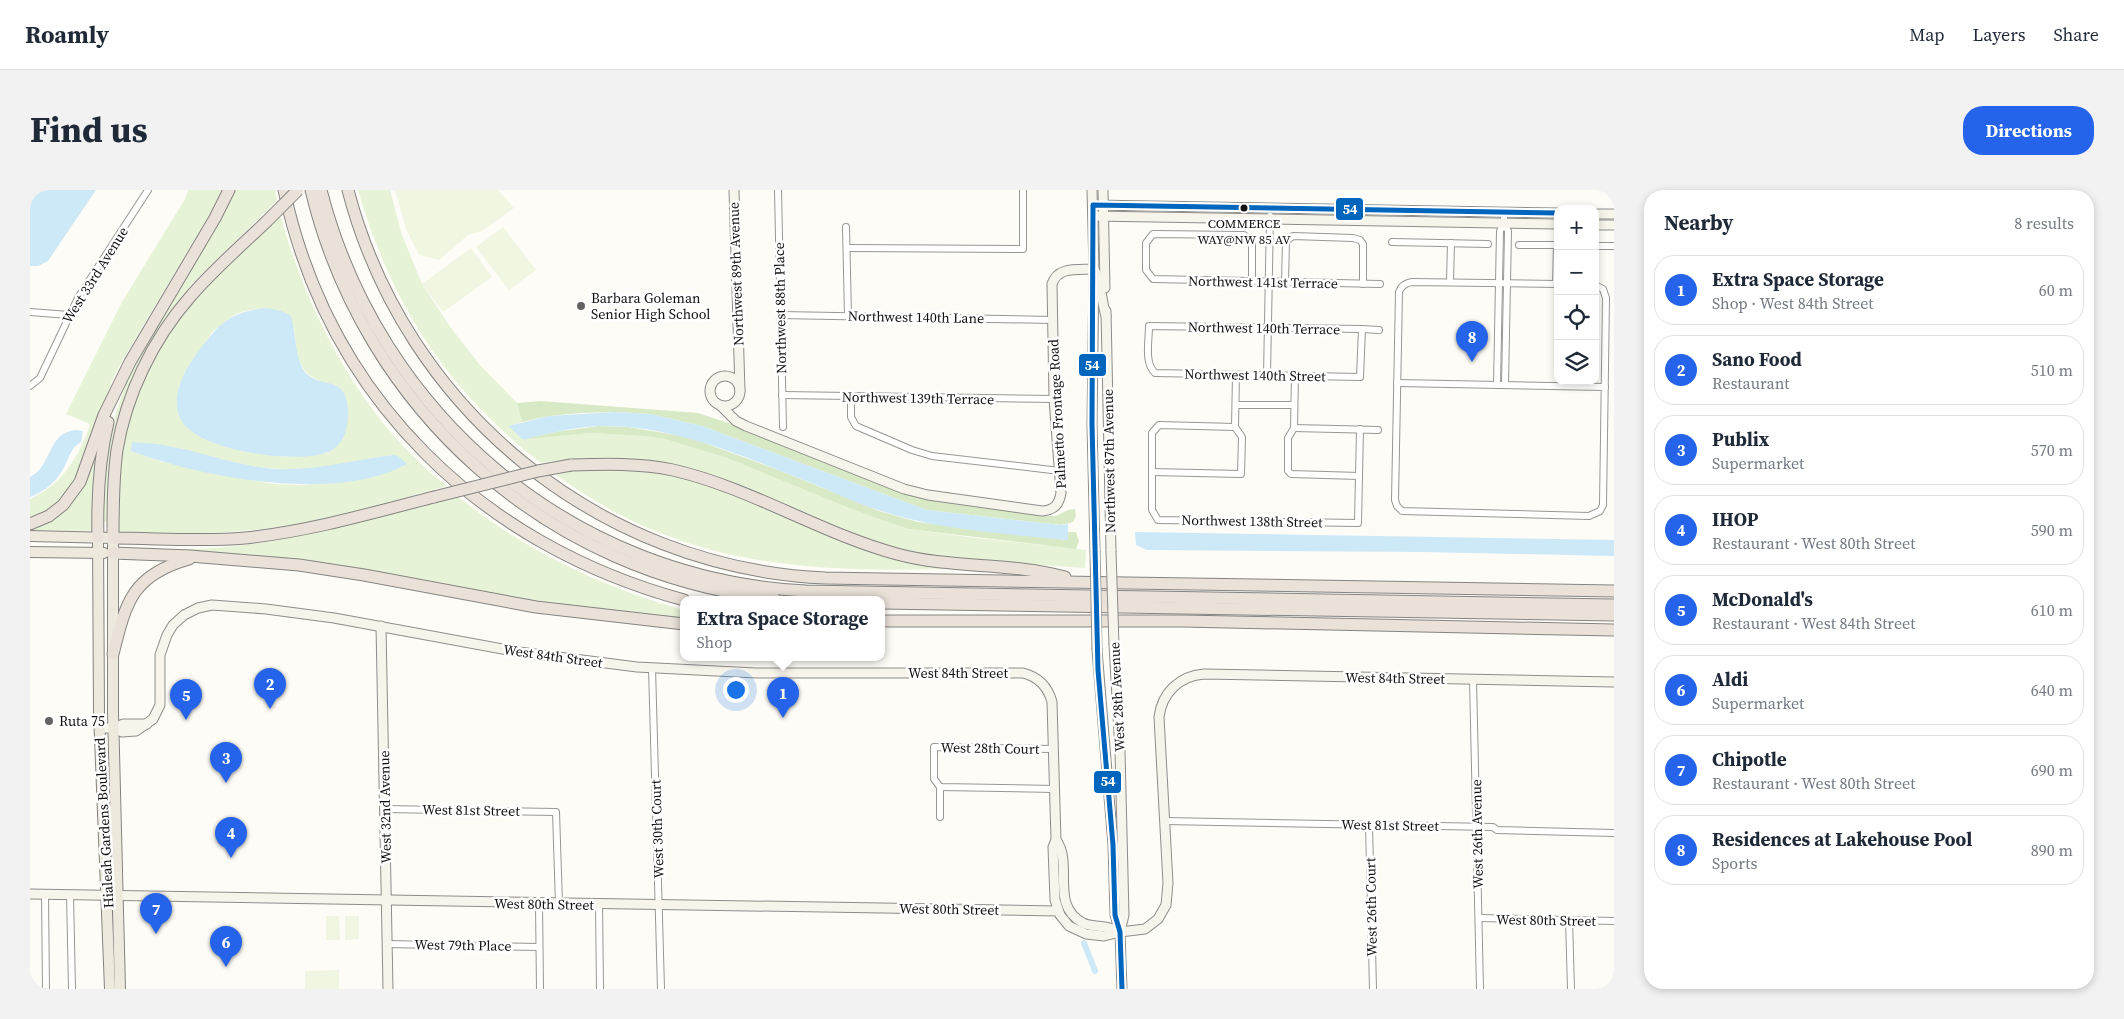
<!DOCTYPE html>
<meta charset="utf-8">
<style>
:root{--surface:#fff;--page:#f2f2f3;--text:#1f2937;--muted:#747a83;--line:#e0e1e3;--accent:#2563eb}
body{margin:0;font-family:"Source Serif 4",serif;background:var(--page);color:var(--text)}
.controls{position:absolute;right:15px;top:15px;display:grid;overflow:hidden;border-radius:10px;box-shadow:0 2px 8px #0003}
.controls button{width:45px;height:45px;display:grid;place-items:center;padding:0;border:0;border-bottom:1px solid var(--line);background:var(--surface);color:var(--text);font:25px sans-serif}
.you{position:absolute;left:705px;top:499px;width:18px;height:18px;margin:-12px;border:4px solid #fff;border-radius:50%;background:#1a73e8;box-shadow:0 0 0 8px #1a73e833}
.badge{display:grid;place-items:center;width:32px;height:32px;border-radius:50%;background:var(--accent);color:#fff;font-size:16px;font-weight:700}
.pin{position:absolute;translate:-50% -41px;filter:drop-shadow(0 1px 2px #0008)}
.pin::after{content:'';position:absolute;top:26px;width:18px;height:15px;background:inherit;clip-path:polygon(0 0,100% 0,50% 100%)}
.popup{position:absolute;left:650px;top:406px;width:205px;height:65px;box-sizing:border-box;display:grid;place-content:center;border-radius:10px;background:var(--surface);filter:drop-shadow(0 1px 4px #0005);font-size:16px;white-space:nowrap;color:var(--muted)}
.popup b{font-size:19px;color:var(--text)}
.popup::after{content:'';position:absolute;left:50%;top:100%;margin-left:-10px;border:10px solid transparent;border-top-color:var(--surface)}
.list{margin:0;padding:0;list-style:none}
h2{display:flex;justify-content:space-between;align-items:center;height:65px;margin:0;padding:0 20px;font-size:21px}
h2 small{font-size:16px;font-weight:400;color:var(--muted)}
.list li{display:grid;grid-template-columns:32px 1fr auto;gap:15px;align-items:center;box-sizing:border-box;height:70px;margin:0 10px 10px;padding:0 10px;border:1px solid var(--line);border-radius:20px}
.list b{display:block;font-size:19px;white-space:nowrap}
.list p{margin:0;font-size:16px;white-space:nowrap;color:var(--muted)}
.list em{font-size:16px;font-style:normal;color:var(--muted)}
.icon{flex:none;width:28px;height:28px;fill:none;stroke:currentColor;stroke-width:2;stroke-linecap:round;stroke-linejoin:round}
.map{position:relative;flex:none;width:1584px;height:799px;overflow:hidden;border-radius:20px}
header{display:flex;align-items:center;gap:30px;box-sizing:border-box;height:70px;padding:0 25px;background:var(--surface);border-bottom:1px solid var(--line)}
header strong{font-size:24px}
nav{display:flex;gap:28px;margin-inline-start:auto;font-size:18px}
.intro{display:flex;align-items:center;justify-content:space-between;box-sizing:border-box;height:120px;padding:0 30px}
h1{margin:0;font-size:35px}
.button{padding:12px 22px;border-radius:20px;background:var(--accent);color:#fff;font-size:18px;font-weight:700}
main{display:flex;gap:30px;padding:0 30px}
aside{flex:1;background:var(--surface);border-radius:20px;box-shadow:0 2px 8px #0003}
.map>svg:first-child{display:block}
.green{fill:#e7f3d7;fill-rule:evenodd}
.forest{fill:#d8eac5}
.pitch{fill:#f0f6e1}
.water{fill:#cde8f7}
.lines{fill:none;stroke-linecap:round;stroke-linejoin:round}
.canal{stroke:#cde8f7;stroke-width:6}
.street-casing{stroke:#979795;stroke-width:8}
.secondary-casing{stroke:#8e8d8b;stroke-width:11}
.primary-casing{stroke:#858482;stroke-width:12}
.highway-casing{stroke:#858482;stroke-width:13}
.street{stroke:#fffffe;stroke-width:6}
.secondary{stroke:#f6f4eb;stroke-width:9}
.primary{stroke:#ede9dc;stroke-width:10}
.highway{stroke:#eae1d8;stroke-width:11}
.secondary-bridge-casing{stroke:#8e8d8b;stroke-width:11;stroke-linecap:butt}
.highway-bridge-casing{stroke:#858482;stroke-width:13;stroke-linecap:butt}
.secondary-bridge{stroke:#f6f4eb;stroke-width:9}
.highway-bridge{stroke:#eae1d8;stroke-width:11}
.bus-1-casing{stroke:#fff;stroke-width:9}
.bus-1{stroke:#0065bd;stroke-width:5}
.bus-dot{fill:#111;stroke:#fff;stroke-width:2}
.poi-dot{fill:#646362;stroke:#fff;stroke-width:2}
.labels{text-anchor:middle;stroke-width:5;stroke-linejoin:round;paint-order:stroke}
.bus-label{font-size:13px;fill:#111;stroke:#fff}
.street-label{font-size:14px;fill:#111;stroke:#fff}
.poi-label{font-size:14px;fill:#111;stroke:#fff;text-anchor:start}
.line-badge{stroke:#fff;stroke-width:2}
.badge-label{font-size:14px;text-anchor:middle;font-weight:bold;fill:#fff}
</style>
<header>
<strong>Roamly</strong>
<nav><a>Map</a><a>Layers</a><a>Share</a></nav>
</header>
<div class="intro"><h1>Find us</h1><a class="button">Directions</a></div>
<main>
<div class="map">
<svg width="1584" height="799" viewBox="0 0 1584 799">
<rect width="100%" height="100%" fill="#fdfcf7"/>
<g class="green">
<path d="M 158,0 L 192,0 L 181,22 L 94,168 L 83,188 L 48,287 L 31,311 L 20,320 L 0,330 L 0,309 C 31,296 50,266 60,234 L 36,224 L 92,112 L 155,9 Z"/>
<path d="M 203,0 L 245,0 L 247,11 L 162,94 L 131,134 L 115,163 L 82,263 L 78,292 L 77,331 L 73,333 L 74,280 L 82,235 L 99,184 Z"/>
<path d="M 328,0 L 360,0 L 372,45 L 392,94 L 421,138 L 449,174 L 487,213 L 492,232 L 480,236 L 523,246 L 560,243 L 613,246 L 635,249 L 697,268 L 878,339 L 946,348 L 1056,360 L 1055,378 L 947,370 L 897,365 L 875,360 L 839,349 L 674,283 C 619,267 567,264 511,273 C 416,199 362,115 328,0 Z"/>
<path d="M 250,25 C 279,127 332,230 417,296 C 359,312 300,330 240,338 C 189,345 138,343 87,342 C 88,316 87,289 91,263 C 102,205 130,148 169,105 C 194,76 225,53 250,25 ZM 238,118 L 264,138 C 267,162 266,183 293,192 L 303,259 L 296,263 L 286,265 L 253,267 L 150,229 L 148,215 L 149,196 L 182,142 L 204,125 L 215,121 ZM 103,252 C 160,264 220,282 280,279 C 308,277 335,268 363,265 L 321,291 L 271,295 L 245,294 L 204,287 L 133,272 L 101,261 Z"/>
<path d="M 67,254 L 63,285 L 62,341 L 0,340 L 0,337 L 25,325 Z"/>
<path d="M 591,279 L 639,285 L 682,296 L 751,324 L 912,377 L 912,379 C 767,383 644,373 524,283 L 543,280 Z"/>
<path d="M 427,306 C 494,360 571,397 654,420 L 654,429 L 521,414 L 423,397 L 331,379 L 269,371 L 147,360 L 147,359 C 239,361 338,329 427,306 Z"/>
</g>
<g class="forest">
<path d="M 511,211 L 668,223 L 711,237 L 870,302 L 925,314 L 1014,326 L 1026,326 L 1038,320 L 1045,319 L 1046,326 L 1043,332 L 1031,335 L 897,320 L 672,236 L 620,224 L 585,222 L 551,223 L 519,226 L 492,232 L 487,213 Z"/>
<path d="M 569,236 L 598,237 L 658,247 L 751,281 L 849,321 L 888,332 L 1037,350 L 1038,342 L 1046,342 L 1049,351 L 1046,359 L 878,339 L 827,321 L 697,268 L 635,249 L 613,246 L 560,243 L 496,249 L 525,242 Z"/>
</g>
<g class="pitch">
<path d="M 365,0 L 468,0 L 484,18 L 452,41 L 438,45 L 409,70 L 389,65 L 376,39 Z"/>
<path d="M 473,37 L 506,80 L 479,100 L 446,57 Z"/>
<path d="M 441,58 L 462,87 L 413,122 L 392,94 Z"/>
<path d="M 296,726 L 309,726 L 310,750 L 296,750 Z"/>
<path d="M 315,726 L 329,726 L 329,749 L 315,750 Z"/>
<path d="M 309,780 L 309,799 L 275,799 L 275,781 Z"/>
</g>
<g class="water">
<path d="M 0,0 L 66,0 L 18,71 L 8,76 L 0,76 Z"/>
<path d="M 238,118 L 251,121 L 261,126 C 266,142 265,173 277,184 C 294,199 316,185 318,220 C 318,236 316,251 302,260 C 274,277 164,261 150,228 C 140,205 155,180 168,162 C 189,133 201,121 238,118 Z"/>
<path d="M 585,222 L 620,224 L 672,236 L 897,320 L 1031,335 L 1038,334 L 1038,350 C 976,344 910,340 851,321 C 827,314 804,302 781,293 C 713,266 644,235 570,236 C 545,237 520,243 496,249 L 492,249 L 479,236 L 519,226 Z"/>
<path d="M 45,240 L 53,241 L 51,252 C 40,258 39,269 33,279 C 25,293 15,301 0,307 L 0,287 C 22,277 17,243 45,240 Z"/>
<path d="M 102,252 C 112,253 123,253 133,255 C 171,261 206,276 245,279 C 286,281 323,270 363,265 L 368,266 L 377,274 C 307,313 173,288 101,261 Z"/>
<path d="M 1105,342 L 1584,350 L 1584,366 L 1394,362 L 1117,360 L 1106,355 Z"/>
</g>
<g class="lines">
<path class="canal" d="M 1054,753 L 1065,781"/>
<g class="street-casing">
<g id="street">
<path d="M 748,0 L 753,237"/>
<path d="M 1474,22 L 1474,33 L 1478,41 L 1475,195"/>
<path d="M 816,37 L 818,126"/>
<path d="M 1362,52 L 1458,54"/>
<path d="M 1489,55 L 1528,55"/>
<path d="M 1565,56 L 1584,56"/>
<path d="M 817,58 L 993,59 L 993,0"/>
<path d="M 1222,91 L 1222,52 L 1214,45 L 1123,44 L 1116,53 L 1116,80 L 1123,89 L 1350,94"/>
<path d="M 1255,92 L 1256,51 L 1263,46 L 1323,48 L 1330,50 L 1333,54 L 1333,94"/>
<path d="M 1420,92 L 1421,53"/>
<path d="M 1526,94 L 1527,55"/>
<path d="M 1528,94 L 1382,92 C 1375,93 1371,96 1369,102 L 1365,310 L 1367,316 L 1372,321 L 1559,326 L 1570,321 L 1573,315 L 1576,108 L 1573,99 L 1565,95"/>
<path d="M 0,122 L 39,125"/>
<path d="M 750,125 L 1022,130"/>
<path d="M 1332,139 L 1330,187 L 1125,183 C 1114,173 1119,151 1119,136 L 1332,139 L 1349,140"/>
<path d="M 1237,185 L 1240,26"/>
<path d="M 1265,185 L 1264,238 L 1258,248 L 1258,281 L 1261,284 L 1329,286"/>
<path d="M 1367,193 L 1575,197"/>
<path d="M 1467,195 L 1470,41 L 1474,33"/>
<path d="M 0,196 L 10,188 L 48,108 L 118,0"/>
<path d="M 752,205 L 1024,209"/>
<path d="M 821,207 L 821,227 L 826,236 L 882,260 L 902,266 L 1030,281"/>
<path d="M 1206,215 L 1264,215"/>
<path d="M 1205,237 L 1129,235 L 1122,243 L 1122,320 L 1128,330 L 1328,333 L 1330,239"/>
<path d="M 1264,238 L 1348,240"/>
<path d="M 1122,282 L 1211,284 L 1212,247 L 1205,237 L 1206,185"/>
<path d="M 622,478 L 631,799"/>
<path d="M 1443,489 L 1450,799"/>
<path d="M 1023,559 L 904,557 L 904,589 L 910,597 L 1024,599"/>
<path d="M 355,619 L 526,622 L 529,714"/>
<path d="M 910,627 L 910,597"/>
<path d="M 1134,631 L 1463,637 L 1467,640 L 1584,643"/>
<path d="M 1339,635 L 1343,799"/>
<path d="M 15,704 L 16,799"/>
<path d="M 40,704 L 42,799"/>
<path d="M 509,714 L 510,799"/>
<path d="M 569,714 L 570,799"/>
<path d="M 1449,728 L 1584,731"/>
<path d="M 1539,729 L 1541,799"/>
<path d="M 357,754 L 509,757"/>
</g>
</g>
<g class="secondary-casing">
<g id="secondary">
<path d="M 704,0 L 710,201"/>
<path d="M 1062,0 L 1064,79 L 1062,234 L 1065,361"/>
<path d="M 1073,0 L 1075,98"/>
<path d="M 1063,15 L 1528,23"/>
<path d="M 1565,24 L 1584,24"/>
<path d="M 1063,26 L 1528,34"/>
<path d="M 1565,35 L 1584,35"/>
<path d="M 1076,121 L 1081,361"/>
<circle cx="695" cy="201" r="15"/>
<path d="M 690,215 L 706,231 L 716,236 L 874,299 L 898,305 L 1012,321 C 1024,320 1029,315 1031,303 L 1024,209 L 1022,94 C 1028,76 1048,80 1064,79 C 1072,94 1071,110 1076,126"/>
<path d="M 351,436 L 358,799"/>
<path d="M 1084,455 L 1090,561 L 1094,725 L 1090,742"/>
<path d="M 1067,460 L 1083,655 L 1085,725 L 1090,742 L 1092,799"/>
<path d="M 70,538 L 84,538 L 92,542 L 106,541 L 123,529 L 130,515 L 130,465 L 137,445 L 143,435 L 154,425 L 168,418 L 182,415 L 236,419 L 304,428 L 489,462 L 607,477 L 726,483 L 993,483 C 1009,487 1018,497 1022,512 L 1026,650 L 1023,657 L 1025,710 L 1030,725 L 1039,736 L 1056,744 L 1074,746 L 1090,742 L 1115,739 L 1128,729 L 1136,715 L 1138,693 L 1129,527 C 1132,503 1149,486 1174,484 L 1584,492"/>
<path d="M 84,538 L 93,534 L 117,534"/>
<path d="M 1026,650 C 1044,674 1019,715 1053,733 C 1061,737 1067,735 1075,737 C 1080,738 1085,740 1090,742"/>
<path d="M 0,704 L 1028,721"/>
</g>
</g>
<g class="primary-casing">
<g id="primary">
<path d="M 0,346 L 83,348 L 83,522 L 90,799"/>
<path d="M 68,347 L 69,523 L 80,799"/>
<path d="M 0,362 L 74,363"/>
</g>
</g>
<g class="highway-casing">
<g id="highway">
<path d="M 254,0 C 299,209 451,355 654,410"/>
<path d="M 281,0 C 334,221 519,385 745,409"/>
<path d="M 291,0 C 349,226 542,389 776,401 L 1584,415"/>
<path d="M 318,0 C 375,219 569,378 795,388 L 1584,401"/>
<path d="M 236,32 C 211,56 183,80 160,107 C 123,149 96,205 87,260 C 83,289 83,318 83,348 C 126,348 172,352 215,348 C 280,341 342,323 404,307"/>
<path d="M 541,275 C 575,274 610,273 643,280 C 721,298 790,343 867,364 C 922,379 980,372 1035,387"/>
<path d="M 0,334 L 19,326 L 33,315 L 50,292 L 74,225 L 100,172 L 185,28 L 199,0"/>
<path d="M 68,347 C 67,308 69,270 78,232"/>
<path d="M 83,363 L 160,366 L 269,375 L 334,385 L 506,417 L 654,434"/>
<path d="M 852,413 L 1584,425"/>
<path d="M 852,431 L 1152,431 L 1584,440"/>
<path d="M 83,464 C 96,412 102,385 159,369"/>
</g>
</g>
<use href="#street" class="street"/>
<use href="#secondary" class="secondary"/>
<use href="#primary" class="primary"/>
<use href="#highway" class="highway"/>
<g class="secondary-bridge-casing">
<g id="secondary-bridge">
<path d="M 1065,361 L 1067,460"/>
<path d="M 1081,361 L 1084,455"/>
</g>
</g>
<g class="highway-bridge-casing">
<g id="highway-bridge">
<path d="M 236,32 L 268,0"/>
<path d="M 404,307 L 508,281 L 541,275"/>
</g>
</g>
<use href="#secondary-bridge" class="secondary-bridge"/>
<use href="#highway-bridge" class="highway-bridge"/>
<g class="bus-1-casing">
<path id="bus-1" d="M 1092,799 L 1090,742 L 1085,725 L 1083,655 L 1068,480 L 1062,234 L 1063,15 L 1528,23"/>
</g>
<use href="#bus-1" class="bus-1"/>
</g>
<circle class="bus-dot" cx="1214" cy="18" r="4.5"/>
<g class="poi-dot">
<circle cx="551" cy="116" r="5"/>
<circle cx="19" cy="531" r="5"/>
</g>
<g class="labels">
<g class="bus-label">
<text x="1214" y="38">COMMERCE<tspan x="1214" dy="16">WAY@NW 85 AV</tspan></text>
</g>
<g class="street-label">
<text transform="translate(706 84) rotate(-92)" y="5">Northwest 89th Avenue</text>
<text transform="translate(65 85) rotate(-58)" y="5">West 33rd Avenue</text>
<text transform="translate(1233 92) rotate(1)" y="5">Northwest 141st Terrace</text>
<text transform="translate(750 118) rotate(-91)" y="5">Northwest 88th Place</text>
<text transform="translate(886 127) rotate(1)" y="5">Northwest 140th Lane</text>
<text transform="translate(1234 138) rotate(1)" y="5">Northwest 140th Terrace</text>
<text transform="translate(1225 185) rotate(1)" y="5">Northwest 140th Street</text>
<text transform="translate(888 208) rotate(1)" y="5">Northwest 139th Terrace</text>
<text transform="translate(1027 224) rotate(-93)" y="5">Palmetto Frontage Road</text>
<text transform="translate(1079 271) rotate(-91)" y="5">Northwest 87th Avenue</text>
<text transform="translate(1222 331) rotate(1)" y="5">Northwest 138th Street</text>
<text transform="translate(523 466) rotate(8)" y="5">West 84th Street</text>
<text x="928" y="488">West 84th Street</text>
<text transform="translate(1365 488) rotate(1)" y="5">West 84th Street</text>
<text transform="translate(1087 507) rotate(-93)" y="5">West 28th Avenue</text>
<text transform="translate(960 558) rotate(1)" y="5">West 28th Court</text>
<text transform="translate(355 617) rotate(-91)" y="5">West 32nd Avenue</text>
<text transform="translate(441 620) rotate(1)" y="5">West 81st Street</text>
<text transform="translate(74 633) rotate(-93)" y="5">Hialeah Gardens Boulevard</text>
<text transform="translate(1360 635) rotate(1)" y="5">West 81st Street</text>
<text transform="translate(627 639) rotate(-92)" y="5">West 30th Court</text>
<text transform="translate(1447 644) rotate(-91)" y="5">West 26th Avenue</text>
<text transform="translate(514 714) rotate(1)" y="5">West 80th Street</text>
<text transform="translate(1341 717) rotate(-91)" y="5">West 26th Court</text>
<text transform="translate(919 719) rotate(1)" y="5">West 80th Street</text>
<text transform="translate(1516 730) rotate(1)" y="5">West 80th Street</text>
<text transform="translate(433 755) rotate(1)" y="5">West 79th Place</text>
</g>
<g class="poi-label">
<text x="561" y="113">Barbara Goleman<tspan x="561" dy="16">Senior High School</tspan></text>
<text x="29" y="536">Ruta 75</text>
</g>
</g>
<g class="line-badge">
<rect x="1305" y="7" width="29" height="24" rx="5" fill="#0065bd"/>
<rect x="1048" y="163" width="29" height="24" rx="5" fill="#0065bd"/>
<rect x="1063" y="580" width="29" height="24" rx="5" fill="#0065bd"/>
</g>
<g class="badge-label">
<text x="1320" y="24">54</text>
<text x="1062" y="180">54</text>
<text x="1078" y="596">54</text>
</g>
</svg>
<div class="controls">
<button>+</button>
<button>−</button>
<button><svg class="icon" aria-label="locate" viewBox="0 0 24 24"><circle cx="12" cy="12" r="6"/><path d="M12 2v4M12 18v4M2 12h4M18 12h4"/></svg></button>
<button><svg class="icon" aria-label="layers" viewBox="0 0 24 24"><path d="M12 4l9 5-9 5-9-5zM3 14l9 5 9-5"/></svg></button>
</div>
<div class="you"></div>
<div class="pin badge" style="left:753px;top:528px">1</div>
<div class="popup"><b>Extra Space Storage</b>Shop</div>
<div class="pin badge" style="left:240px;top:519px">2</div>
<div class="pin badge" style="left:196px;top:593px">3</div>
<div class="pin badge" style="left:201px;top:668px">4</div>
<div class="pin badge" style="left:156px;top:530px">5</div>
<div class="pin badge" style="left:196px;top:777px">6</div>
<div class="pin badge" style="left:126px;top:744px">7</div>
<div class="pin badge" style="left:1442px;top:172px">8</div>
</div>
<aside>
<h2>Nearby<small>8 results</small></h2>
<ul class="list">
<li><span class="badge">1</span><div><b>Extra Space Storage</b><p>Shop · West 84th Street</p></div><em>60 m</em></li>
<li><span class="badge">2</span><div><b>Sano Food</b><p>Restaurant</p></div><em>510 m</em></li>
<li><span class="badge">3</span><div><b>Publix</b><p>Supermarket</p></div><em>570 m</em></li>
<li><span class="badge">4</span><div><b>IHOP</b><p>Restaurant · West 80th Street</p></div><em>590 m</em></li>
<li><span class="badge">5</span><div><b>McDonald's</b><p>Restaurant · West 84th Street</p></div><em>610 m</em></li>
<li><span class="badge">6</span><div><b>Aldi</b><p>Supermarket</p></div><em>640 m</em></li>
<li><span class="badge">7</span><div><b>Chipotle</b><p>Restaurant · West 80th Street</p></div><em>690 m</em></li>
<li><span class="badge">8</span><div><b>Residences at Lakehouse Pool</b><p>Sports</p></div><em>890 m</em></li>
</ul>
</aside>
</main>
